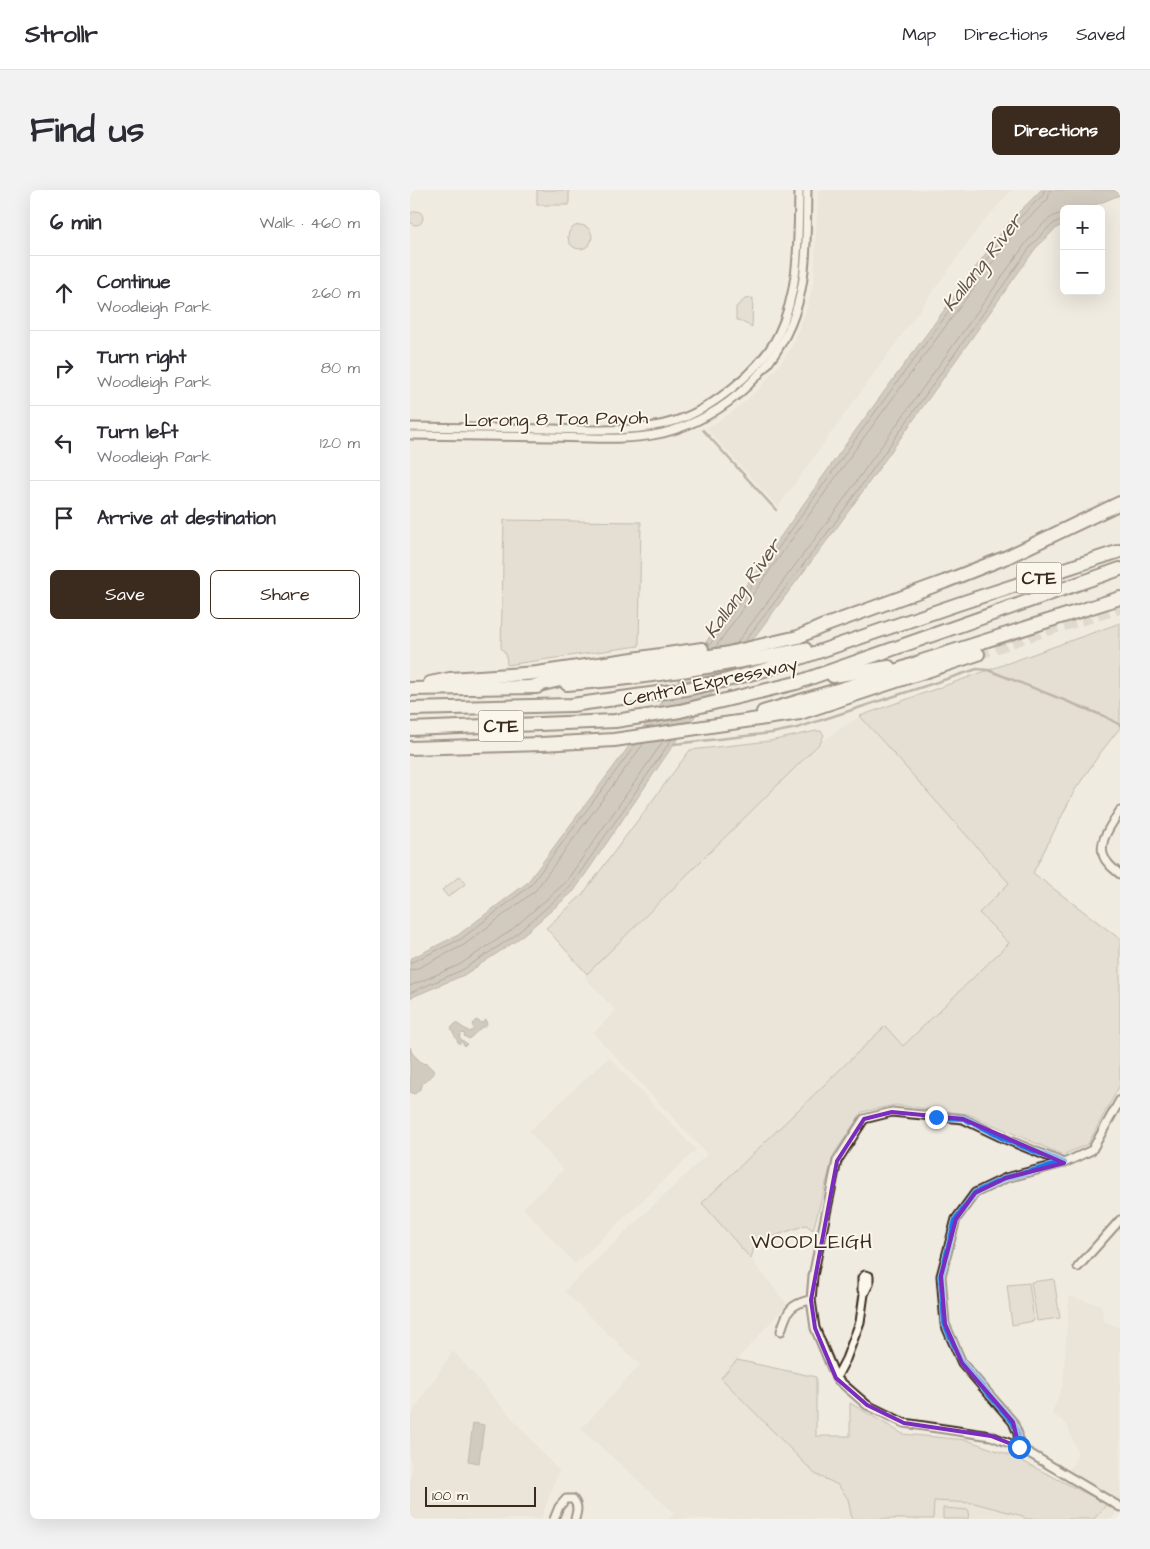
<!DOCTYPE html>
<meta charset="utf-8">
<style>
:root{--surface:#fff;--page:#f2f2f3;--text:#2b2b33;--muted:#7c7c81;--line:#e1e1e2;--accent:#3b2a1e}
body{margin:0;font-family:"Architects Daughter",sans-serif;background:var(--page);color:var(--text)}
.controls{position:absolute;right:15px;top:15px;display:grid;overflow:hidden;border-radius:8px;box-shadow:0 5px 20px #0002}
.controls button{width:45px;height:45px;display:grid;place-items:center;padding:0;border:0;border-bottom:1px solid var(--line);background:var(--surface);color:var(--text);font:25px sans-serif}
.scale{position:absolute;left:15px;bottom:12px;width:111px;box-sizing:border-box;padding-left:5px;border:2px solid #3b2a1e;border-top:0;font-size:14px;line-height:18px;white-space:nowrap;color:#3b2a1e;-webkit-text-stroke:4px #fbf7ec;paint-order:stroke}
.stop{position:absolute;width:15px;height:15px;margin:-11px;border:4px solid #1a73e8;border-radius:50%;background:#fff}
.stop.end{background:#1a73e8;border-color:#fff;box-shadow:0 1px 5px #0008}
.list{margin:0;padding:0;list-style:none}
h2{display:flex;justify-content:space-between;align-items:center;height:65px;margin:0;padding:0 20px;font-size:21px}
h2 small{font-size:16px;font-weight:400;color:var(--muted)}
.list li{display:grid;grid-template-columns:32px 1fr auto;gap:15px;align-items:center;box-sizing:border-box;height:75px;padding:0 20px;border-top:1px solid var(--line)}
.list b{display:block;font-size:19px;white-space:nowrap}
.list p{margin:0;font-size:16px;white-space:nowrap;color:var(--muted)}
.list em{font-size:16px;font-style:normal;color:var(--muted)}
.actions{display:flex;gap:10px;padding:15px 20px}
.actions a{flex:1;padding:11px 0;border:1px solid var(--accent);border-radius:8px;text-align:center;font-size:18px;color:var(--accent)}
.actions .main{background:var(--accent);color:#fff}
.icon{flex:none;width:28px;height:28px;fill:none;stroke:currentColor;stroke-width:2;stroke-linecap:round;stroke-linejoin:round}
.map{position:relative;flex:none;width:710px;height:1329px;overflow:hidden;border-radius:8px}
header{display:flex;align-items:center;gap:30px;box-sizing:border-box;height:70px;padding:0 25px;background:var(--surface);border-bottom:1px solid var(--line)}
header strong{font-size:24px}
nav{display:flex;gap:28px;margin-inline-start:auto;font-size:18px}
.intro{display:flex;align-items:center;justify-content:space-between;box-sizing:border-box;height:120px;padding:0 30px}
h1{margin:0;font-size:35px}
.button{padding:12px 22px;border-radius:8px;background:var(--accent);color:#fff;font-size:18px;font-weight:700}
main{display:flex;gap:30px;padding:0 30px}
aside{flex:1;background:var(--surface);border-radius:8px;box-shadow:0 5px 20px #0002}
.map>svg:first-child{display:block}
.built{fill:#e2dcd1}
.green{fill:#d5cec3;stroke:#887c70}
.water{fill:#aca397;stroke:#7f7367}
.lines{fill:none;stroke-linecap:round;stroke-linejoin:round}
.shore{stroke:#685a4e;stroke-width:1}
.stream{stroke:#7f7367;stroke-width:2.5}
.highway-tunnel{stroke:#ccc4b9;stroke-width:12;stroke-dasharray:12 6;stroke-linecap:butt}
.street-casing{stroke:#3b2a1e;stroke-width:11}
.highway-casing{stroke:#3b2a1e;stroke-width:16}
.street{stroke:#fbf7ec;stroke-width:7}
.highway{stroke:#fbf7ec;stroke-width:12}
.route{stroke:#1a73e8;stroke-width:6}
.marked{fill:none;stroke:#7b2cbf;stroke-width:4;stroke-linejoin:round}
.labels{text-anchor:middle;stroke-width:4;stroke-linejoin:round;paint-order:stroke}
.shield{fill:#fbf7ec;stroke:#75685c;stroke-width:1}
.shield-label{font-size:18px;font-weight:bold;fill:#3b2a1e}
.street-label{font-size:19px;fill:#3b2a1e;stroke:#fbf7ec}
.water-label{font-size:20px;font-style:italic;fill:#635448;stroke:#fbf7ec}
.neighbourhood-label{font-size:20px;letter-spacing:1px;fill:#3b2a1e;stroke:#fbf7ec}
</style>
<header>
<strong>Strollr</strong>
<nav><a>Map</a><a>Directions</a><a>Saved</a></nav>
</header>
<div class="intro"><h1>Find us</h1><a class="button">Directions</a></div>
<main>
<aside>
<h2>6 min<small>Walk · 460 m</small></h2>
<ul class="list">
<li><svg class="icon" aria-label="ahead" viewBox="0 0 24 24"><path d="M12 20V5M6 11l6-6 6 6"/></svg><div><b>Continue</b><p>Woodleigh Park</p></div><em>260 m</em></li>
<li><svg class="icon" aria-label="right" viewBox="0 0 24 24"><path d="M7 20v-9h11M14 6l5 5-5 5"/></svg><div><b>Turn right</b><p>Woodleigh Park</p></div><em>80 m</em></li>
<li><svg class="icon" aria-label="left" viewBox="0 0 24 24"><path d="M17 20v-9H6M10 6l-5 5 5 5"/></svg><div><b>Turn left</b><p>Woodleigh Park</p></div><em>120 m</em></li>
<li><svg class="icon" aria-label="arrive" viewBox="0 0 24 24"><path d="M6 21V4h12l-3 4 3 4H6"/></svg><div><b>Arrive at destination</b></div></li>
</ul>
<div class="actions"><a class="main">Save</a><a>Share</a></div>
</aside>
<div class="map">
<svg width="710" height="1329" viewBox="0 0 710 1329">
<rect width="100%" height="100%" fill="#f0ebe0"/>
<filter id="ink" filterUnits="userSpaceOnUse"><feTurbulence type="fractalNoise" baseFrequency=".02" numOctaves="2"/><feDisplacementMap in="SourceGraphic" scale="10" xChannelSelector="R" yChannelSelector="G"/><feConvolveMatrix kernelMatrix="1 2 1 2 8 2 1 2 1" color-interpolation-filters="sRGB"/></filter>
<g filter="url(#ink)">
<g class="built">
<path d="M 408,0 L 602,0 L 570,36 L 368,317 L 296,238 L 321,223 L 350,198 L 376,166 L 384,152 L 398,115 L 404,88 Z"/>
<path d="M 450,526 L 599,693 L 599,753 L 493,856 L 474,837 L 292,1013 L 341,1069 L 377,1114 L 311,1188 L 404,1283 L 428,1295 L 438,1309 L 442,1329 L 259,1329 L 264,1323 L 171,1239 L 230,1175 L 154,1101 L 297,964 L 183,843 L 206,821 L 174,787 L 411,552 Z"/>
<path d="M 199,867 L 286,960 L 165,1074 L 113,1018 L 153,980 L 119,941 Z"/>
<path d="M 659,1106 L 691,1115 L 694,1131 L 710,1138 L 710,1316 L 658,1281 L 668,1265 L 657,1235 L 642,1223 L 653,1194 Z"/>
<path d="M 43,1161 L 149,1281 L 131,1329 L 0,1329 L 0,1292 L 2,1278 L 0,1269 L 0,1226 Z"/>
<path d="M 524,1311 L 564,1313 L 613,1326 L 615,1329 L 523,1329 Z"/>
<path d="M 697,1314 L 707,1322 L 702,1329 L 684,1329 Z"/>
</g>
<g class="green">
<rect x="127" y="0" width="32" height="15"/>
<circle cx="6" cy="28" r="7"/>
<circle cx="170" cy="47" r="12"/>
<path d="M 343,108 L 342,137 L 326,129 L 326,117 L 335,109 Z"/>
<path d="M 94,330 L 231,332 L 229,456 L 97,475 L 96,464 L 91,458 Z"/>
<path d="M 710,433 L 710,538 L 691,562 L 665,600 L 623,683 L 710,749 L 710,895 L 678,954 L 653,965 L 558,924 L 485,915 L 452,922 L 424,964 L 403,1040 L 396,1035 L 345,1053 L 341,1069 L 292,1013 L 475,836 L 493,856 L 599,753 L 569,723 L 599,693 L 450,526 Z"/>
<path d="M 406,541 L 411,541 L 414,545 L 411,552 L 177,784 L 136,738 L 172,705 L 280,560 L 360,551 Z"/>
<path d="M 50,686 L 55,692 L 54,695 L 38,707 L 32,700 Z"/>
<path d="M 644,1089 L 650,1128 L 627,1131 L 621,1092 Z"/>
<path d="M 619,1093 L 624,1131 L 602,1135 L 597,1095 Z"/>
<path d="M 327,1170 L 406,1187 L 406,1246 L 440,1246 L 440,1213 L 493,1244 L 557,1250 L 602,1266 L 697,1314 L 684,1329 L 615,1329 L 613,1326 L 564,1313 L 524,1311 L 523,1329 L 442,1329 L 438,1309 L 428,1295 L 405,1284 L 311,1188 Z"/>
<path d="M 533,1318 L 559,1320 L 558,1329 L 533,1329 Z"/>
</g>
<g class="water">
<path d="M 631,0 L 710,0 L 710,5 L 675,19 L 654,19 L 654,33 L 643,41 L 625,59 L 428,336 L 264,554 L 164,701 L 106,751 L 54,785 L 0,808 L 0,769 L 48,745 L 117,693 L 284,469 L 443,244 L 599,32 Z"/>
<path d="M 66,830 L 72,833 L 76,830 L 77,835 L 74,837 L 72,837 L 59,849 L 54,846 L 55,844 L 52,843 L 49,847 L 57,854 L 55,856 L 51,851 L 49,854 L 41,838 L 46,833 L 60,842 L 64,839 L 62,834 Z"/>
<path d="M 0,857 L 2,863 L 12,873 L 17,874 L 24,881 L 24,884 L 12,894 L 12,897 L 5,904 L 0,902 Z"/>
<path d="M 63,1233 L 74,1235 L 69,1273 L 58,1271 Z"/>
</g>
<g class="lines">
<g class="shore">
<path d="M 335,451 L 424,334 L 621,56 C 630,47 641,31 654,29"/>
<path d="M 326,454 L 419,330 L 616,53 C 625,42 639,24 654,23"/>
<path d="M 299,456 L 447,247 L 602,35 L 633,5 L 634,0"/>
<path d="M 305,458 L 452,250 L 607,39 L 638,9 L 640,0"/>
<path d="M 0,773 L 51,749 L 120,696 L 226,554"/>
<path d="M 0,780 L 6,779 L 54,755 L 125,701 L 234,553"/>
<path d="M 0,796 L 49,775 L 99,742 L 155,693 L 254,550"/>
<path d="M 0,803 L 52,780 L 103,747 L 160,697 L 262,549"/>
</g>
<g class="stream">
<path d="M 293,240 L 366,320"/>
<path d="M 264,554 L 362,543 L 387,538 L 567,479 L 578,480 L 694,526 L 710,535"/>
</g>
<path class="highway-tunnel" d="M 568,464 L 615,447 L 710,418"/>
<g class="street-casing">
<g id="street">
<path d="M 0,237 C 48,238 96,238 144,239 C 183,240 227,243 265,231 C 302,219 351,180 368,145 C 390,100 388,49 389,0"/>
<path d="M 0,245 C 48,246 96,246 143,247 C 179,248 218,251 253,243 C 316,227 371,176 388,113 C 398,76 396,37 397,0"/>
<path d="M 710,621 C 701,635 683,657 698,673 C 701,677 706,681 710,684"/>
<path d="M 654,973 L 595,949 L 553,929 L 482,922 L 454,929 L 427,971 L 403,1086 L 401,1110 L 405,1138 L 426,1188 L 457,1215 L 494,1233 L 581,1246 L 609,1257 L 710,1317"/>
<path d="M 668,1077 L 710,1030"/>
<path d="M 371,1141 C 377,1122 379,1114 401,1110"/>
<path d="M 426,1188 L 436,1169 L 450,1132 L 454,1104 L 459,1094 L 459,1086 L 455,1085 L 452,1088 L 452,1100 L 454,1104"/>
<path d="M 609,1257 L 608,1244 L 603,1232 L 552,1173 L 535,1134 L 531,1086 L 546,1029 L 565,1003 L 596,988 L 654,973 L 682,960 L 710,910"/>
<path d="M 144,1329 L 149,1317 L 156,1309 L 163,1309 C 169,1316 167,1321 165,1329"/>
</g>
</g>
<g class="highway-casing">
<g id="highway">
<path d="M 423,486 L 479,477"/>
<path d="M 20,493 L 40,489 L 127,483 L 292,459"/>
<path d="M 157,494 C 237,488 316,475 395,459"/>
<path d="M 120,497 L 175,484 L 314,464 L 388,447 L 411,437 L 534,392 L 597,367 L 710,313"/>
<path d="M 0,499 L 127,497"/>
<path d="M 0,519 L 162,515 L 276,499 L 317,490 L 358,479 L 548,414 L 710,361"/>
<path d="M 353,522 L 461,490 L 512,471 L 710,408"/>
<path d="M 0,539 L 205,531 L 270,521 L 386,493 L 710,379"/>
<path d="M 0,558 L 131,554 L 204,550 L 390,523 L 568,464"/>
</g>
</g>
<use href="#street" class="street"/>
<use href="#highway" class="highway"/>
</g>
</g>
<g class="lines" filter="url(#ink)">
<path class="route" d="M 526,927 L 554,928 L 595,949 L 654,973 L 596,988 L 565,1003 L 546,1029 L 531,1086 L 535,1134 L 552,1173 L 603,1232 L 608,1244 L 609,1257"/>
</g>
<path d="M0 0H710V1329H0ZM 482,922 L 553,929 L 654,973 L 596,988 L 565,1003 L 546,1029 L 531,1086 L 535,1134 L 552,1173 L 603,1232 L 609,1257 L 581,1246 L 494,1233 L 457,1215 L 426,1188 L 405,1138 L 401,1110 L 427,971 L 454,929 Z" fill="#f0ebe0" fill-opacity=".55" fill-rule="evenodd"/>
<path class="marked" d="M 482,922 L 553,929 L 654,973 L 596,988 L 565,1003 L 546,1029 L 531,1086 L 535,1134 L 552,1173 L 603,1232 L 609,1257 L 581,1246 L 494,1233 L 457,1215 L 426,1188 L 405,1138 L 401,1110 L 427,971 L 454,929 Z"/>
<g class="labels">
<g class="shield">
<rect x="606.5" y="372.5" width="45" height="31" rx="4"/>
<rect x="68.5" y="520.5" width="45" height="31" rx="4"/>
</g>
<g class="shield-label">
<text x="629" y="394">CTE</text>
<text x="91" y="542">CTE</text>
</g>
<g class="street-label">
<text transform="translate(146 228) rotate(-1)" y="7">Lorong 8 Toa Payoh</text>
<text transform="translate(300 491) rotate(-12)" y="7">Central Expressway</text>
</g>
<g class="water-label">
<text transform="translate(572 72) rotate(-52)" y="7">Kallang River</text>
<text transform="translate(332 398) rotate(-54)" y="7">Kallang River</text>
</g>
<g class="neighbourhood-label">
<text x="402" y="1058">WOODLEIGH</text>
</g>
</g>
</svg>
<div class="controls">
<button>+</button>
<button>−</button>
</div>
<div class="scale">100 m</div>
<div class="stop" style="left:609px;top:1257px"></div>
<div class="stop end" style="left:526px;top:927px"></div>
</div>
</main>
